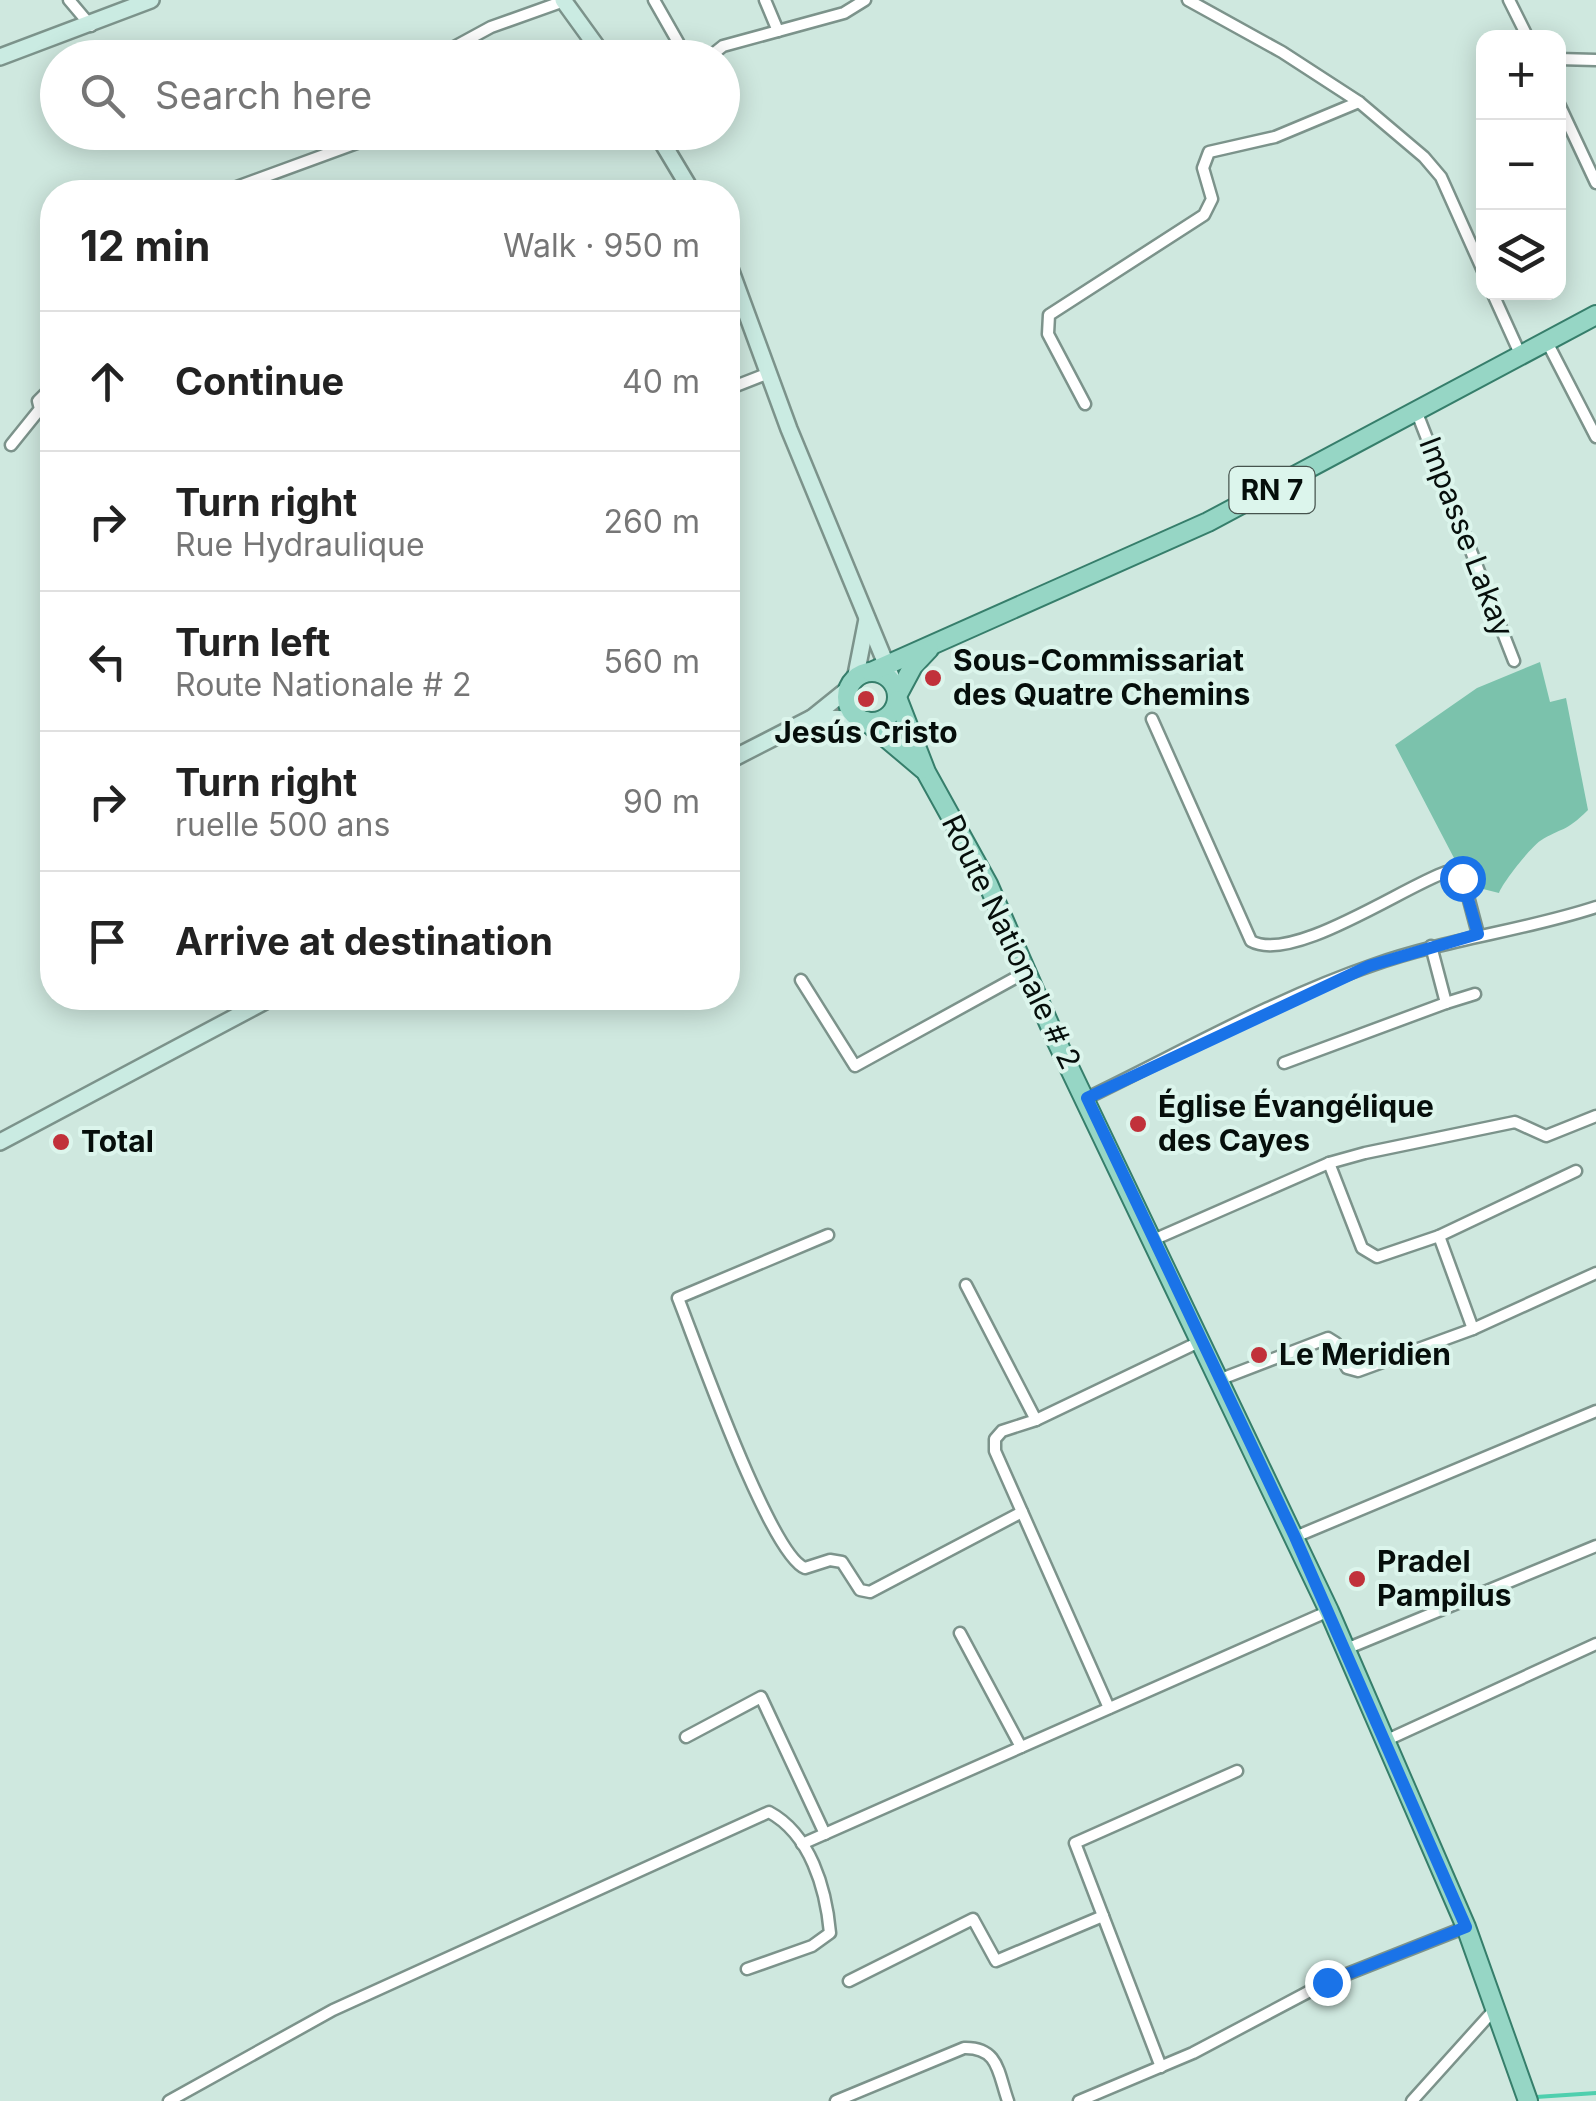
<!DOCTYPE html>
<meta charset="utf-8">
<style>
:root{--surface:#fff;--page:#f6f6f6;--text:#222;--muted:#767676;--line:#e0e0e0}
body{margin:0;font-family:Inter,sans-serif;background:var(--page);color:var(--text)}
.controls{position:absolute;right:30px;top:30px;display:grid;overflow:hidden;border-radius:20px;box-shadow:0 5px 25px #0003}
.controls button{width:90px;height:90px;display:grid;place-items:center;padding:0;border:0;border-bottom:2px solid var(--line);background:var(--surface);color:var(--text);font:50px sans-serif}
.stop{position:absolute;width:30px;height:30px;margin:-22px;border:8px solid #1a73e8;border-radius:50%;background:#fff}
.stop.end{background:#1a73e8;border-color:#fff;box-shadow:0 2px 10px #0008}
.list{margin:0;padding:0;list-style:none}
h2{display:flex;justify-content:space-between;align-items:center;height:130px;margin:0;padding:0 40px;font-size:42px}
h2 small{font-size:32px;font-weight:400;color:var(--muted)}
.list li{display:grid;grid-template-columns:65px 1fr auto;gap:30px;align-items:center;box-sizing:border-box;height:140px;padding:0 40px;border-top:2px solid var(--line)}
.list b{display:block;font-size:38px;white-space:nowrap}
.list p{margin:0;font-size:32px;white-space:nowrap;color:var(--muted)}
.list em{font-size:32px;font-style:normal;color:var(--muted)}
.icon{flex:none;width:55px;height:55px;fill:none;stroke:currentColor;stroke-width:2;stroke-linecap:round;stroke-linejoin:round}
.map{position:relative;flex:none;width:1596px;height:2101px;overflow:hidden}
.search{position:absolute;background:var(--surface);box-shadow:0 5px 25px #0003;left:40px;top:40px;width:700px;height:110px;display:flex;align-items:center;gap:25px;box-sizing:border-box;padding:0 35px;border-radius:55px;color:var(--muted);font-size:38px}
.panel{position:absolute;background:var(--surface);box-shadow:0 5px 25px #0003;left:40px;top:180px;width:700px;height:830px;border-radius:40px}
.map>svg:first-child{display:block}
.green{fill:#7bc2ac}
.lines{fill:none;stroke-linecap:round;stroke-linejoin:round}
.stream{stroke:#4fcfae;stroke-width:4}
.street-casing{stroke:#7c938b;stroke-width:15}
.secondary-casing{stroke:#7c938b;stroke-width:20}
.primary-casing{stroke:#367e6b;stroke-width:22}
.street{stroke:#fff;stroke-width:10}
.secondary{stroke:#caebe2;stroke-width:15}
.primary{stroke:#96d6c5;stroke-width:18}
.route{stroke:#1a73e8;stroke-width:12}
.poi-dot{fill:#c1313a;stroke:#dcf5ec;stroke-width:4}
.labels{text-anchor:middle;stroke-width:8;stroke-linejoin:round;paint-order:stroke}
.shield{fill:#dcf5ec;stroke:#46534e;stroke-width:2.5}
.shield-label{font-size:28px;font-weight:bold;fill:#060e0b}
.street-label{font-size:30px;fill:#060e0b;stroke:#dcf5ec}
.poi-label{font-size:30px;font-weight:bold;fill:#060e0b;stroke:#dcf5ec;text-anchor:start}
</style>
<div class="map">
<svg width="1596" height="2101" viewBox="0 0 1596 2101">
<rect width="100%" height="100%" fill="#cfe8df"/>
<path class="green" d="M 1540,662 L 1550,702 L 1566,698 L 1588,810 C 1565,833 1562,827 1540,841 C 1531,847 1503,882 1499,893 L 1475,887 L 1469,864 L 1454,858 L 1395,745 L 1477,688 Z"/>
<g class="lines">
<path class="stream" d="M 1536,2097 L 1596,2093"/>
<g class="street-casing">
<g id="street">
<path d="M 69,0 L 91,26"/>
<path d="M 654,0 L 687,58"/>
<path d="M 765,0 L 778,31"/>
<path d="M 1188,0 L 1282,52 L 1359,102 L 1424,157 L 1441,177 L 1484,273"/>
<path d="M 1509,0 L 1528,38"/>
<path d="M 434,58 L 491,27 L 564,1"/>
<path d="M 708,58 L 723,46 L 844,13 L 865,0"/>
<path d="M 1558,59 L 1596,60"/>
<path d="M 1558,102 L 1596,183"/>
<path d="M 223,192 L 387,132"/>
<path d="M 1492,292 L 1521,356"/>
<path d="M 1547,342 L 1596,437"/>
<path d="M 728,389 L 769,373"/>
<path d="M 1085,404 L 1048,334 L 1049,315 L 1204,215 L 1212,199 L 1203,168 L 1209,152 L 1275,137 L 1359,102"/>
<path d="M 1417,413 L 1514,661"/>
<path d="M 11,445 L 40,409 L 38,401 L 52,387"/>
<path d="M 1152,719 L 1251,941 C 1292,964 1403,887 1446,872 L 1457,874 L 1465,885 L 1478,934"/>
<path d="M 728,740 L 736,757"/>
<path d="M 801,980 L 855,1066 L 1026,972"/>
<path d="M 1446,1003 L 1475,994"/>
<path d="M 1284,1063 L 1446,1003 L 1431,946"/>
<path d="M 1087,1098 C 1180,1053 1274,999 1373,965 C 1446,939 1523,931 1596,907"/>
<path d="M 1329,1163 L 1362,1248 L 1377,1257 L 1439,1236 L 1576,1171"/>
<path d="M 828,1235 L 678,1298 C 696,1343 770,1555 805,1568 L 830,1560 L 842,1562 L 860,1590 L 870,1592 L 1022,1512"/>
<path d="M 1439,1236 L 1473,1329"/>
<path d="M 1153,1240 L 1329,1163 L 1365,1153 L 1515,1122 L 1546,1136 L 1596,1116"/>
<path d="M 966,1285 L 1036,1420 L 1002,1431 L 995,1439 L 995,1451 L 1109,1708"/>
<path d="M 1221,1379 L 1328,1338 L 1336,1343 L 1347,1368 L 1358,1371 L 1473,1329 L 1596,1273"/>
<path d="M 1036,1420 L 1201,1341"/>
<path d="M 1295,1537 L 1596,1411"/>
<path d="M 960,1633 L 1021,1747"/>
<path d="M 1346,1649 L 1596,1546"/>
<path d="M 686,1737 L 761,1697 L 825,1834"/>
<path d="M 1387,1740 L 1596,1644"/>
<path d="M 802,1844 L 1329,1611"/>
<path d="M 849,1981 L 973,1919 L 996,1961 L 1103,1916"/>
<path d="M 1161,2067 L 1075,1843 L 1237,1771"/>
<path d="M 169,2101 L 333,2010 L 769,1812 C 810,1834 826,1888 830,1933 L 812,1946 L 747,1969"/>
<path d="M 836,2101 L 964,2048 C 999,2047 998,2073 1008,2101"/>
<path d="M 1079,2101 L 1193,2053 L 1327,1982 L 1466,1927"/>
<path d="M 1412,2101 L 1494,2010"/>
</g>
</g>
<g class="secondary-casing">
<g id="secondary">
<path d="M 563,0 L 605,58"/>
<path d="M 0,57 L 151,0"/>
<path d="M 656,132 L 692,192"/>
<path d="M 728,263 L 789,429 L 896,688"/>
<path d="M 855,680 L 867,619"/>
<path d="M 812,718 L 861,719"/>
<path d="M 728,761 L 812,718 L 848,689"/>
<path d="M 0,1142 L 271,998"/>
</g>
</g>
<g class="primary-casing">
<g id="primary">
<circle cx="872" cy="697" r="25"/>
<path d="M 871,672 L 1208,522 L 1596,315"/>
<path d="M 898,694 L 913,666 L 929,649"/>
<path d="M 898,700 L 926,772 L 988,884 L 1057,1042 L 1329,1611 L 1466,1927 L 1528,2101"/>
<path d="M 866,721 L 923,769"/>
</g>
</g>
<use href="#street" class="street"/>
<use href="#secondary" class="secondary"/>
<use href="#primary" class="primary"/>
</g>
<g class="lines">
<path class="route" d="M 1327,1982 L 1466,1927 L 1295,1537 L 1087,1098 L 1369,966 L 1478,934 L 1462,878"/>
</g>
<g class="poi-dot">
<circle cx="933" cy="678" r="10"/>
<circle cx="866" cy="699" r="10"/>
<circle cx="1138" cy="1124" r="10"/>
<circle cx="61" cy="1142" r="10"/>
<circle cx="1259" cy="1355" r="10"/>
<circle cx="1357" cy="1579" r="10"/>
</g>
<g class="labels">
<rect class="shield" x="1229.5" y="467" width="85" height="46" rx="8"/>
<g class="shield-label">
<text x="1272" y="500">RN 7</text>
</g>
<g class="street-label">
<text transform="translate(1466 537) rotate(69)" y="10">Impasse Lakay</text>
<text transform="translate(1011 942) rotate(64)" y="10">Route Nationale # 2</text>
</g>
<g class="poi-label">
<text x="953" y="671">Sous-Commissariat<tspan x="953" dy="34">des Quatre Chemins</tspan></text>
<text x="866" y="743" text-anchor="middle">Jesús Cristo</text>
<text x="1158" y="1117">Église Évangélique<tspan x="1158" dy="34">des Cayes</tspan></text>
<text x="81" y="1152">Total</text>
<text x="1279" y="1365">Le Meridien</text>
<text x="1377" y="1572">Pradel<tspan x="1377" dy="34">Pampilus</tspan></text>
</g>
</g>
</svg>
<div class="controls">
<button>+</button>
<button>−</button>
<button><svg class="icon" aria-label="layers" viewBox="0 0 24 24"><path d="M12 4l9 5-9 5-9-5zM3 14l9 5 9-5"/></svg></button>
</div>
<div class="stop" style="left:1462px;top:878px"></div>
<div class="stop end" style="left:1327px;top:1982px"></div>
<div class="search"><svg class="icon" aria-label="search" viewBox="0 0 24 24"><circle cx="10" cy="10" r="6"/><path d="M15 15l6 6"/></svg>Search here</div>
<section class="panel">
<h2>12 min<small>Walk · 950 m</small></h2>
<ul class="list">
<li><svg class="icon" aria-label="ahead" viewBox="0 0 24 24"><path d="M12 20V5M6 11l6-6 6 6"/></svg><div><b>Continue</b></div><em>40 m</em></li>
<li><svg class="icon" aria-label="right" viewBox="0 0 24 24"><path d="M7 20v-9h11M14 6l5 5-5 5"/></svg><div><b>Turn right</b><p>Rue Hydraulique</p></div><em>260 m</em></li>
<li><svg class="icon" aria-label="left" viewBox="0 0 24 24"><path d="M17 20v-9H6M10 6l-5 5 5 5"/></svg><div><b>Turn left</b><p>Route Nationale # 2</p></div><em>560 m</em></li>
<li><svg class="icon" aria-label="right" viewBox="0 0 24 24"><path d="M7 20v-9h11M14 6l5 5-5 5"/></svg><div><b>Turn right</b><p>ruelle 500 ans</p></div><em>90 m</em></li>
<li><svg class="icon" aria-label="arrive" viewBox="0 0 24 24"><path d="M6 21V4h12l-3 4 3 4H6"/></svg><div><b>Arrive at destination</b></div></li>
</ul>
</section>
</div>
